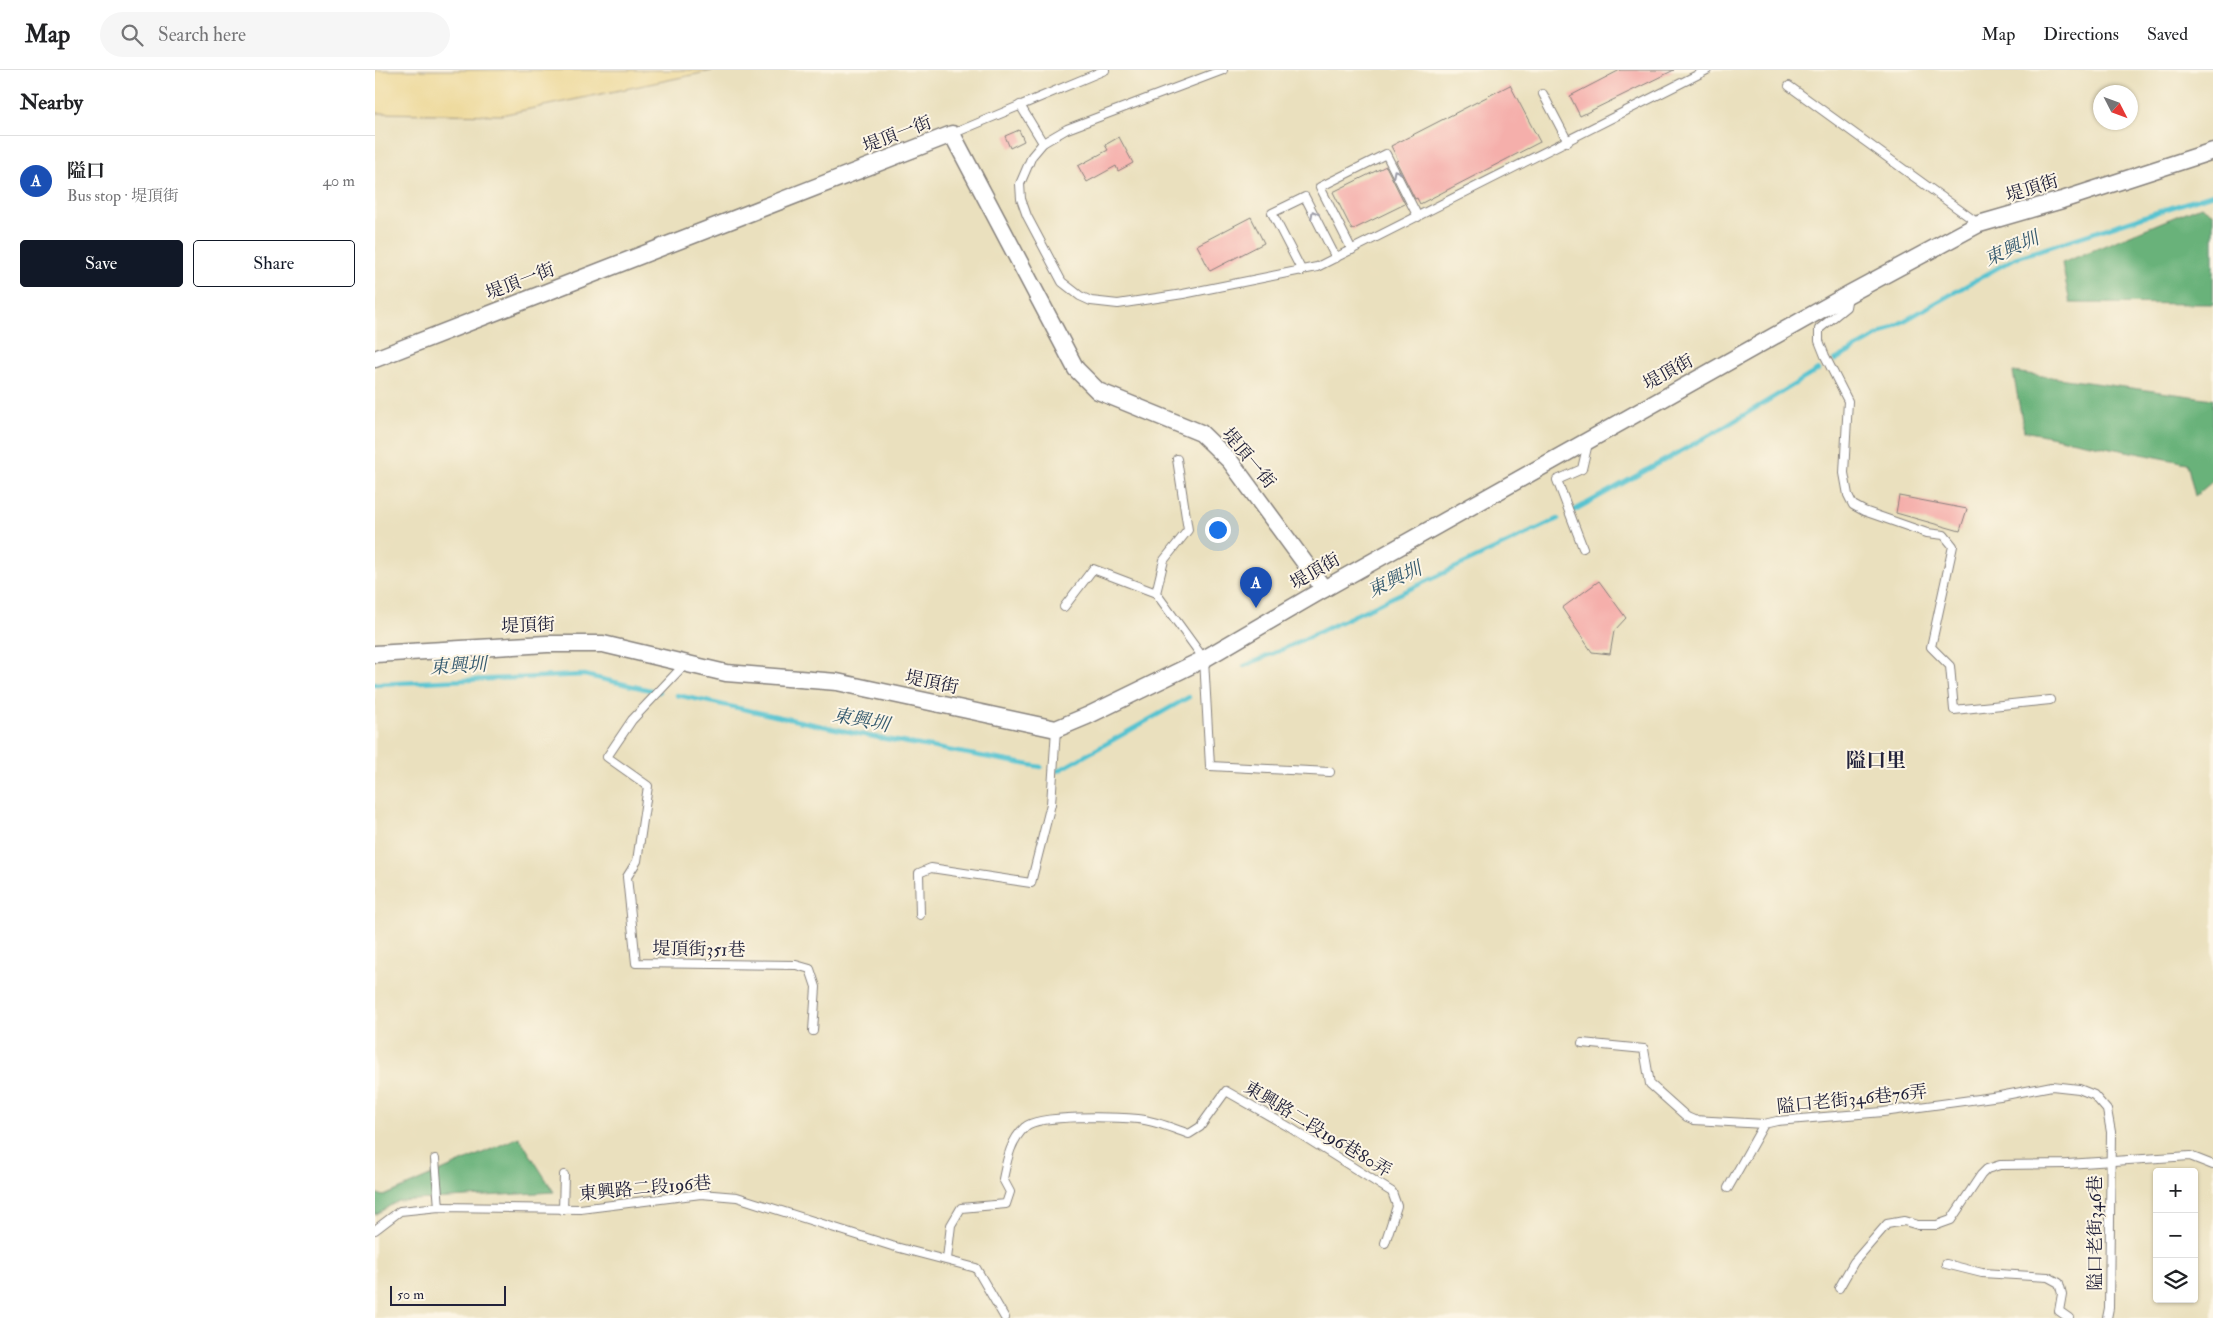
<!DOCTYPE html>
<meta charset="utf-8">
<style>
:root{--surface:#fff;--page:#f6f6f6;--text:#202124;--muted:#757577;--line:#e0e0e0;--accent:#111827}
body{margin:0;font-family:"IM FELL Double Pica","Noto Serif TC",serif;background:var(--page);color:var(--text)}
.controls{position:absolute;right:15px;bottom:15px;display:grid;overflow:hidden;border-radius:5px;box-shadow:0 1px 4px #0004}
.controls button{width:45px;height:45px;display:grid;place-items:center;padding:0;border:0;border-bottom:1px solid var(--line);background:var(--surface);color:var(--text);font:25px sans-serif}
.compass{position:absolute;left:1718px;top:15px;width:45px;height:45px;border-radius:50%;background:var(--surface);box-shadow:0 1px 4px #0004;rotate:132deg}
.scale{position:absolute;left:15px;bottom:12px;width:116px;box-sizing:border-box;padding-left:5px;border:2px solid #22223b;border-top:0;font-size:14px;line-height:18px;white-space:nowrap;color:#22223b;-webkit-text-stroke:4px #fcf5e5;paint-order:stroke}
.you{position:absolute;left:842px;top:459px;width:18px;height:18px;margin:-12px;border:4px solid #fff;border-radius:50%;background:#1a73e8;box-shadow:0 0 0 8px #1a73e833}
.badge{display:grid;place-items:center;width:32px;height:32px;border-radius:50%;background:var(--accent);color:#fff;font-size:16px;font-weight:700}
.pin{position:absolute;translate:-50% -41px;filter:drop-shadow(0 1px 2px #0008)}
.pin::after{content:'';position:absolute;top:26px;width:18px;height:15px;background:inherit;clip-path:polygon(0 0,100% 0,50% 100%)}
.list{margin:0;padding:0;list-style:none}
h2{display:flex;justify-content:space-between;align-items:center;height:65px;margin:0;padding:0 20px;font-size:21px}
h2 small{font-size:16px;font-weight:400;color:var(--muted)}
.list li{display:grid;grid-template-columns:32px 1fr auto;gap:15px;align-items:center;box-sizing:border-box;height:90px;padding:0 20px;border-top:1px solid var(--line)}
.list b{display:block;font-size:19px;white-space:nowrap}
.list p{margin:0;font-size:16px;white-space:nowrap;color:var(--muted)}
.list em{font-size:16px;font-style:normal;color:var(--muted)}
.actions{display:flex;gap:10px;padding:15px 20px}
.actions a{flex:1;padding:11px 0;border:1px solid var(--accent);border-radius:5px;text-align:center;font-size:18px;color:var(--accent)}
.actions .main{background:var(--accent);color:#fff}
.icon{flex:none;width:28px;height:28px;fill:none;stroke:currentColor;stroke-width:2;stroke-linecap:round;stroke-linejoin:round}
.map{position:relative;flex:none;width:1838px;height:1248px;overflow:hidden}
header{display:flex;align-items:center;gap:30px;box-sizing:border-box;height:70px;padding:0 25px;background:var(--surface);border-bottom:1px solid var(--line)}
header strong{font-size:24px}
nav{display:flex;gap:28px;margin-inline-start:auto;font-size:18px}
.search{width:350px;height:45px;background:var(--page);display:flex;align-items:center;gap:12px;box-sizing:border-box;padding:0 18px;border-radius:28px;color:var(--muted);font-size:19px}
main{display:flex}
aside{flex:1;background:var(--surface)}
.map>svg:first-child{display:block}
.forest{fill:#69b27a;stroke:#466a5a}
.sand{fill:#eeda9e;stroke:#887e6c}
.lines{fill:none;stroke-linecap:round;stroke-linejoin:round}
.stream{stroke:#57c3d0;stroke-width:4.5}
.building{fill:#f5afab}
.lane-casing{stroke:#86817c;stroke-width:10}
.street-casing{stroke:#86817c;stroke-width:19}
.lane{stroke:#fff;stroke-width:8}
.street{stroke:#fff;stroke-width:16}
.oneway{stroke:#9c9ca7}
.labels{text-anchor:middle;stroke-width:4;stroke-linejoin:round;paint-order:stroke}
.street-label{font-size:18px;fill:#22223b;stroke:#fcf5e5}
.water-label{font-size:19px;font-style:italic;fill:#355a6f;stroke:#fcf5e5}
.quarter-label{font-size:20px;font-weight:bold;fill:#22223b;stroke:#fcf5e5}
</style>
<header>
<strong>Map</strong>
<div class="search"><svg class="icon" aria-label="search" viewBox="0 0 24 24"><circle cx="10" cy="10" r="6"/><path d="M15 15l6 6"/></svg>Search here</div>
<nav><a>Map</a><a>Directions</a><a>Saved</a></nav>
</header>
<main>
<aside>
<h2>Nearby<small></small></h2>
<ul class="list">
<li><span class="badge" style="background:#1a4fb4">A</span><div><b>隘口</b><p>Bus stop · 堤頂街</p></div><em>40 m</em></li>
</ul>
<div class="actions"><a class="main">Save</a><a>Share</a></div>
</aside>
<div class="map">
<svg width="1838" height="1248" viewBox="0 0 1838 1248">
<rect width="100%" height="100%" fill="#fcf5e5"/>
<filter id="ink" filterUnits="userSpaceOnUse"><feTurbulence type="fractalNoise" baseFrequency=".02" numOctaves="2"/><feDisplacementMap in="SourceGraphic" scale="10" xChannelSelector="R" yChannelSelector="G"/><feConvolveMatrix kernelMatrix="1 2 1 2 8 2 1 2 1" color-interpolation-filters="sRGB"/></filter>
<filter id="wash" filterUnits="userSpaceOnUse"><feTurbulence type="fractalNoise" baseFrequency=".0096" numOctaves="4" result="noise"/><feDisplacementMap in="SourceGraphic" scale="20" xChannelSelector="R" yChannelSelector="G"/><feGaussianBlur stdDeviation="1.12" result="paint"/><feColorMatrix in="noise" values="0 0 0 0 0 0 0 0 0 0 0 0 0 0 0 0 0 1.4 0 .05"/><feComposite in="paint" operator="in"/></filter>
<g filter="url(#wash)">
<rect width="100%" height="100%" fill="#eae0be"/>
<g class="forest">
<path d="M 1826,136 L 1838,144 L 1838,234 L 1695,233 L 1687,193 Z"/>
<path d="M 1638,302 L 1838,329 L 1838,411 L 1820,426 L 1812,393 L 1649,361 Z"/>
<path d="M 144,1067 L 179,1122 L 23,1131 L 0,1145 L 0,1123 L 9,1126 Z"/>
</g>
<path class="sand" d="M 0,0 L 341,0 L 126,45 L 0,43 Z"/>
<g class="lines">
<g class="stream">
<path d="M 1460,290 L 1640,188 L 1838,124"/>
<path d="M 1198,441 L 1351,356 L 1443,300"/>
<path d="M 869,596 L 906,580 L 1183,449"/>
<path d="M 0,614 L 209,605 L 284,622"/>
<path d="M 302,625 L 494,666 L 666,697"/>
<path d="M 683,701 L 814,627"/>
</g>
</g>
<g id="blocks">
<g class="building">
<path d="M 1245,0 L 1299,0 L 1205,46 L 1195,26 Z"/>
<path d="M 1135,15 L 1165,72 L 1045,134 L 1042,128 L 1040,129 L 1021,91 L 1023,90 L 1016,76 Z"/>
<path d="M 644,60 L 649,71 L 635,78 L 630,66 Z"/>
<path d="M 744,67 L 758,93 L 743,101 L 741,96 L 712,112 L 703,96 L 733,80 L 730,75 Z"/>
<path d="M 1011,96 L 1030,134 L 977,160 L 958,122 Z"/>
<path d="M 876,147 L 889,173 L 835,201 L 822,175 Z"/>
<path d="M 1524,426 L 1592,439 L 1585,461 L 1521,443 Z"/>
<path d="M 1224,511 L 1251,548 L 1239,561 L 1235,584 L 1217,582 L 1187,538 Z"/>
</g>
</g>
</g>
<g filter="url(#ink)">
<use href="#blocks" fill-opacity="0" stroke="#86817c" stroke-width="1"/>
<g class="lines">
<g class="lane-casing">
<g id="lane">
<path d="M 848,0 L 692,59 L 668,73 L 657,86 L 645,114 L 646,129 L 652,146 L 687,212 L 705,226 L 716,231 L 743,234 L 808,224 L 942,197 L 1332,0"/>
<path d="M 1414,16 L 1604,154"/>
<path d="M 1168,24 L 1193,72"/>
<path d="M 645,35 L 668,73"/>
<path d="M 577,64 L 730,0"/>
<path d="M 977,180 L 945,117 L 1011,84 L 1043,147"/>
<path d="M 927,201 L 897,143 L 930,127 L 961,188"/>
<path d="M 1473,226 L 1471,237 L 1444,259 L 1444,271 L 1450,286 L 1473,331 L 1469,403 L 1473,425 L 1478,435 L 1489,441 L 1552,463 L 1569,465 L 1578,476 L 1556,577 L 1575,596 L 1579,640 L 1675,630"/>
<path d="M 802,389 L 813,460 L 789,490 L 781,523 L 829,589 L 835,696 L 955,702"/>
<path d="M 1208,478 L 1182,410 L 1207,399 L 1213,373"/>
<path d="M 689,537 L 718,499 L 781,523"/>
<path d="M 310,594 L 257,650 L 232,687 L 273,716 L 262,791 L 252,807 L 261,893 L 421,895 L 435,899 L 441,917 L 438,961"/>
<path d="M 545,845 L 544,803 L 556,798 L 656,813 L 676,734 L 681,659"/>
<path d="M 1207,973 L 1269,979 L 1275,1014 L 1312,1047 L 1319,1050 L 1389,1054 L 1402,1051 L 1508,1042 L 1625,1026 L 1677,1016 L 1704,1019 L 1719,1025 L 1732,1040 L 1736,1062 L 1734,1238 L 1732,1248"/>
<path d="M 60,1089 L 64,1137"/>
<path d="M 1353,1118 L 1389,1054"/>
<path d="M 188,1140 L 189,1105"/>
<path d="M 0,1160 L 25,1141 L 64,1137 L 205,1139 L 326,1124 L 362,1127 L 517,1176 L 601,1198 L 630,1248"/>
<path d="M 572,1189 L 576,1155 L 586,1138 L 631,1134 L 635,1122 L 628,1109 C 632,1090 635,1071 650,1057 C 663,1044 743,1047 763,1049 C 781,1051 797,1058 814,1064 L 825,1057 L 851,1021 L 914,1057 L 1017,1122 L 1022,1136 L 1010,1173"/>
<path d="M 1571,1194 L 1607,1203 L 1673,1207 L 1684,1213 L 1687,1224 L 1684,1241 L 1694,1248"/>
<path d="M 1464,1218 L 1479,1192 L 1512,1154 L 1529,1151 L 1543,1155 L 1562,1155 L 1576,1150 L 1606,1105 L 1612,1099 L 1625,1095 L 1692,1094 L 1815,1086 L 1838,1095"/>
</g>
</g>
<g class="street-casing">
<g id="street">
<path d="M 0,289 L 577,64 L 701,299 L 723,321 L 826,363 L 855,391 L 949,519"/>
<path d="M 0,584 L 172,574 L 228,574 L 351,603 L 462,612 L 681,659 L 712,646 L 829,589 L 949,519 L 1474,224 L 1604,154 L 1687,130 L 1838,81"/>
</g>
</g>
<use href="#lane" class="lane"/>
<use href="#street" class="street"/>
</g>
<defs><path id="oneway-chevron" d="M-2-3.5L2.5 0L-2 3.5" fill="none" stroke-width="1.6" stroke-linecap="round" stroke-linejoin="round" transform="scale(1.25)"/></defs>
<g class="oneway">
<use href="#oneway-chevron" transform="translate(1021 103) rotate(-117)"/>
<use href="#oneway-chevron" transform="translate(939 144) rotate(-117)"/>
</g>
</g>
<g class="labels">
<g class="street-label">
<text transform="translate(522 64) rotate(-21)" y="6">堤頂一街</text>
<text transform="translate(1657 118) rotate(-17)" y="6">堤頂街</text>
<text transform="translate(145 211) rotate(-21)" y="6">堤頂一街</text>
<text transform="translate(1293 302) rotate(-29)" y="6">堤頂街</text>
<text transform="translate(874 388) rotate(50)" y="6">堤頂一街</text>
<text transform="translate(940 501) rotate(-30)" y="6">堤頂街</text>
<text transform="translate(153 555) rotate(-2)" y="6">堤頂街</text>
<text transform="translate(557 612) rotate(12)" y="6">堤頂街</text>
<text transform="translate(324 879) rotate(1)" y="6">堤頂街351巷</text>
<text transform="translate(1477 1029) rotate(-6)" y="6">隘口老街346巷76弄</text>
<text transform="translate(943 1059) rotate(31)" y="6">東興路二段196巷80弄</text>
<text transform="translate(270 1118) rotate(-5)" y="6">東興路二段196巷</text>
<text transform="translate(1720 1163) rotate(-90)" y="6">隘口老街346巷</text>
</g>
<g class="water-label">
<text transform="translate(1636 178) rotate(-24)" y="7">東興圳</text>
<text transform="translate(1019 509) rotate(-25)" y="7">東興圳</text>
<text transform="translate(83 595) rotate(-3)" y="7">東興圳</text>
<text transform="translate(486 649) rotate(11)" y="7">東興圳</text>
</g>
<g class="quarter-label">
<text x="1501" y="697">隘口里</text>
</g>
</g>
</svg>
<div class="controls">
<button>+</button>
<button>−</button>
<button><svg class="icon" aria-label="layers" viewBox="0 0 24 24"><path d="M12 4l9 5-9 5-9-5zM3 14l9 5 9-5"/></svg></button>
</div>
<svg class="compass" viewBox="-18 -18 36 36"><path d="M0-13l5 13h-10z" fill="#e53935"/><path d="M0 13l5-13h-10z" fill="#757577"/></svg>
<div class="scale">50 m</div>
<div class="you"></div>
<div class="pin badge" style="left:881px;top:538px;background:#1a4fb4">A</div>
</div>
</main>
